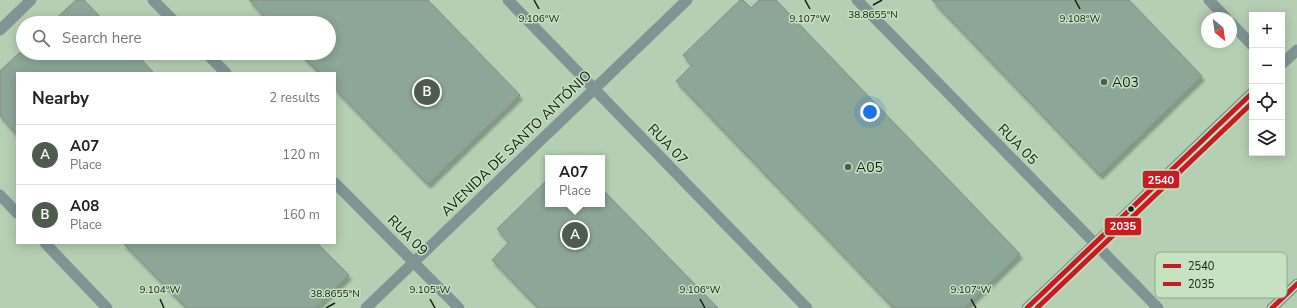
<!DOCTYPE html>
<meta charset="utf-8">
<style>
:root{--surface:#fff;--page:#f2f2f2;--text:#202124;--muted:#757577;--line:#e0e0e0;--accent:#4e5b4d}
body{margin:0;font-family:"Nunito Sans",sans-serif;background:var(--page);color:var(--text)}
.controls{position:absolute;right:12px;top:12px;display:grid;overflow:hidden;border-radius:0px;box-shadow:0 2px 10px #0003}
.controls button{width:36px;height:36px;display:grid;place-items:center;padding:0;border:0;border-bottom:1px solid var(--line);background:var(--surface);color:var(--text);font:20px sans-serif}
.compass{position:absolute;left:1201px;top:12px;width:36px;height:36px;border-radius:50%;background:var(--surface);box-shadow:0 2px 10px #0003;rotate:151deg}
.you{position:absolute;left:870px;top:112px;width:14px;height:14px;margin:-10px;border:3px solid #fff;border-radius:50%;background:#1a73e8;box-shadow:0 0 0 6px #1a73e833}
.badge{display:grid;place-items:center;width:26px;height:26px;border-radius:50%;background:var(--accent);color:#fff;font-size:13px;font-weight:700}
.pin{position:absolute;translate:-50% -50%;border:2px solid #fff;box-shadow:0 1px 4px #0006}
.popup{position:absolute;left:545px;top:155px;width:60px;height:52px;box-sizing:border-box;display:grid;place-content:center;border-radius:0px;background:var(--surface);filter:drop-shadow(0 1px 3px #0005);font-size:13px;white-space:nowrap;color:var(--muted)}
.popup b{font-size:15px;color:var(--text)}
.popup::after{content:'';position:absolute;left:50%;top:100%;margin-left:-8px;border:8px solid transparent;border-top-color:var(--surface)}
.list{margin:0;padding:0;list-style:none}
h2{display:flex;justify-content:space-between;align-items:center;height:52px;margin:0;padding:0 16px;font-size:17px}
h2 small{font-size:13px;font-weight:400;color:var(--muted)}
.list li{display:grid;grid-template-columns:26px 1fr auto;gap:12px;align-items:center;box-sizing:border-box;height:60px;padding:0 16px;border-top:1px solid var(--line)}
.list b{display:block;font-size:15px;white-space:nowrap}
.list p{margin:0;font-size:13px;white-space:nowrap;color:var(--muted)}
.list em{font-size:13px;font-style:normal;color:var(--muted)}
.icon{flex:none;width:22px;height:22px;fill:none;stroke:currentColor;stroke-width:2;stroke-linecap:round;stroke-linejoin:round}
.map{position:relative;flex:none;width:1297px;height:308px;overflow:hidden}
.search{position:absolute;background:var(--surface);box-shadow:0 2px 10px #0003;left:16px;top:16px;width:320px;height:44px;display:flex;align-items:center;gap:10px;box-sizing:border-box;padding:0 14px;border-radius:22px;color:var(--muted);font-size:15px}
.panel{position:absolute;background:var(--surface);box-shadow:0 2px 10px #0003;left:16px;top:72px;width:320px;height:172px;border-radius:0px}
.map>svg:first-child{display:block}
.built{fill:#b5cfb2;fill-rule:evenodd}
.building{fill:#8ca797;stroke:#828f84;filter:url(#shadow)}
.lines{fill:none;stroke-linecap:round;stroke-linejoin:round}
.lane{stroke:#7f9594;stroke-width:11}
.bus-1-casing{stroke:#c5e3c1;stroke-width:8}
.bus-2-casing{stroke:#c5e3c1;stroke-width:8}
.bus-1{stroke:#c61d23;stroke-width:5}
.bus-2{stroke:#c61d23;stroke-width:5}
.ticks{fill:none;stroke:#121d11;stroke-width:1.5}
.poi-dot{fill:#4e5b4d;stroke:#c5e3c1;stroke-width:1.5}
.bus-dot{fill:#121d11;stroke:#c5e3c1;stroke-width:1.5}
.labels{text-anchor:middle;stroke-width:3;stroke-linejoin:round;paint-order:stroke}
.poi-label{font-size:14px;fill:#121d11;stroke:#c5e3c1;text-anchor:start}
.street-label{font-size:14px;fill:#121d11;stroke:#c5e3c1}
.key{fill:#c5e3c1;stroke:#8fa88c;stroke-width:1}
.key-label{font-size:11px;fill:#121d11}
.ticks-label{font-size:10px;text-anchor:middle;fill:#121d11;stroke:#c5e3c1;stroke-width:3;stroke-linejoin:round;paint-order:stroke}
.line-badge{stroke:#c5e3c1;stroke-width:1.5}
.badge-label{font-size:11px;text-anchor:middle;font-weight:bold;fill:#fff}
</style>
<div class="map">
<svg width="1297" height="308" viewBox="0 0 1297 308">
<defs>
<filter id="shadow"><feDropShadow dx="2.5" dy="4.5" stdDeviation="1" flood-color="#0004"/></filter>
</defs>
<rect width="100%" height="100%" fill="#becdbc"/>
<path class="built" d="M 0,0 L 1297,0 L 1297,308 L 0,308 ZM 1252,15 L 1282,15 L 1282,153 L 1252,153 ZM 1207,18 L 1231,18 L 1231,42 L 1207,42 ZM 23,23 L 329,23 L 329,53 L 23,53 ZM 17,73 L 335,73 L 335,243 L 17,243 ZM 548,158 L 602,158 L 602,204 L 548,204 Z"/>
<g class="building">
<path d="M 76,0 L 84,0 L 106,23 L 51,23 Z"/>
<path d="M 249,0 L 428,0 L 520,95 L 428,184 L 335,89 L 335,73 L 320,73 L 300,53 L 329,53 L 329,23 L 271,23 Z"/>
<path d="M 740,0 L 743,0 L 751,8 L 759,0 L 776,0 L 1020,254 L 964,308 L 894,308 L 676,81 L 692,65 L 683,55 Z"/>
<path d="M 932,0 L 1129,0 L 1202,76 L 1100,175 Z"/>
<path d="M 19,53 L 135,53 L 154,73 L 17,73 L 17,134 L 0,116 L 0,71 Z"/>
<path d="M 548,179 L 548,204 L 602,204 L 602,189 L 718,308 L 539,308 L 492,260 L 509,242 L 497,229 Z"/>
<path d="M 123,243 L 317,243 L 349,275 L 315,308 L 187,308 Z"/>
</g>
<g class="lines">
<g class="lane">
<path d="M 153,0 L 176,23"/>
<path d="M 508,0 L 807,308"/>
<path d="M 857,0 L 1158,308"/>
<path d="M 1209,0 L 1226,18"/>
<path d="M 1231,23 L 1252,45"/>
<path d="M 0,30 L 31,0"/>
<path d="M 206,53 L 226,73"/>
<path d="M 1282,64 L 1297,50"/>
<path d="M 335,183 L 459,308"/>
<path d="M 0,195 L 17,213"/>
<path d="M 45,243 L 107,308"/>
<path d="M 366,308 L 687,0"/>
<path d="M 1027,308 C 1103,237 1177,164 1252,93"/>
<path d="M 1272,308 L 1297,284"/>
</g>
<g class="bus-1-casing">
<g id="bus-1">
<path d="M 1027,308 L 1252,93"/>
<path d="M 1272,308 L 1297,284"/>
</g>
</g>
<g class="bus-2-casing">
<path id="bus-2" d="M 1037,308 L 1252,103"/>
</g>
<use href="#bus-1" class="bus-1"/>
<use href="#bus-2" class="bus-2"/>
</g>
<path class="ticks" d="M 534,0 L 539,9M 805,0 L 810,9M 1075,0 L 1080,9M 873,5 L 882,0M 160,299 L 164,308M 430,299 L 435,308M 700,299 L 705,308M 971,299 L 976,308M 326,308 L 335,303"/>
<g class="poi-dot">
<circle cx="1104" cy="82" r="4"/>
<circle cx="848" cy="167" r="4"/>
</g>
<circle class="bus-dot" cx="1131" cy="209" r="3.5"/>
<g class="labels">
<g class="poi-label">
<text x="1112" y="87">A03</text>
<text x="856" y="172">A05</text>
</g>
<g class="street-label">
<text transform="translate(516 143) rotate(-44)" y="5">AVENIDA DE SANTO ANTÓNIO</text>
<text transform="translate(668 144) rotate(46)" y="5">RUA 07</text>
<text transform="translate(1018 144) rotate(46)" y="5">RUA 05</text>
<text transform="translate(408 235) rotate(45)" y="5">RUA 09</text>
</g>
</g>
<rect x="1155" y="252" width="132" height="46" rx="6" class="key"/>
<rect x="1163" y="264" width="18" height="4" fill="#c61d23"/>
<rect x="1163" y="282" width="18" height="4" fill="#c61d23"/>
<g class="key-label">
<text x="1188" y="270">2540</text>
<text x="1188" y="288">2035</text>
</g>
<g class="ticks-label">
<text x="873" y="18">38.8655°N</text>
<text x="539" y="22">9.106°W</text>
<text x="810" y="22">9.107°W</text>
<text x="1080" y="22">9.108°W</text>
<text x="160" y="293">9.104°W</text>
<text x="430" y="293">9.105°W</text>
<text x="700" y="293">9.106°W</text>
<text x="971" y="293">9.107°W</text>
<text x="335" y="297">38.8655°N</text>
</g>
<g class="line-badge">
<rect x="1142" y="170" width="38" height="19" rx="4" fill="#c61d23"/>
<rect x="1104" y="217" width="38" height="19" rx="4" fill="#c61d23"/>
</g>
<g class="badge-label">
<text x="1161" y="184">2540</text>
<text x="1123" y="230">2035</text>
</g>
</svg>
<div class="controls">
<button>+</button>
<button>−</button>
<button><svg class="icon" aria-label="locate" viewBox="0 0 24 24"><circle cx="12" cy="12" r="6"/><path d="M12 2v4M12 18v4M2 12h4M18 12h4"/></svg></button>
<button><svg class="icon" aria-label="layers" viewBox="0 0 24 24"><path d="M12 4l9 5-9 5-9-5zM3 14l9 5 9-5"/></svg></button>
</div>
<svg class="compass" viewBox="-18 -18 36 36"><path d="M0-13l5 13h-10z" fill="#e53935"/><path d="M0 13l5-13h-10z" fill="#757577"/></svg>
<div class="you"></div>
<div class="pin badge" style="left:575px;top:235px">A</div>
<div class="popup"><b>A07</b>Place</div>
<div class="pin badge" style="left:427px;top:92px">B</div>
<div class="search"><svg class="icon" aria-label="search" viewBox="0 0 24 24"><circle cx="10" cy="10" r="6"/><path d="M15 15l6 6"/></svg>Search here</div>
<section class="panel">
<h2>Nearby<small>2 results</small></h2>
<ul class="list">
<li><span class="badge">A</span><div><b>A07</b><p>Place</p></div><em>120 m</em></li>
<li><span class="badge">B</span><div><b>A08</b><p>Place</p></div><em>160 m</em></li>
</ul>
</section>
</div>
